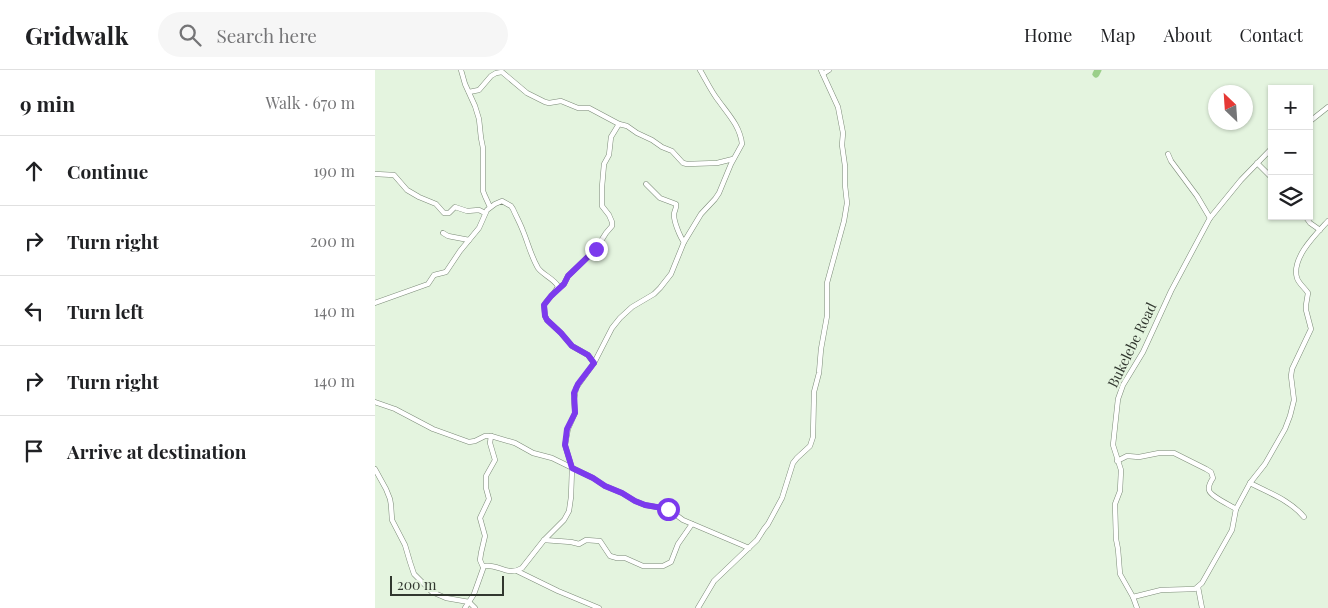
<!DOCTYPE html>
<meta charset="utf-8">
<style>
:root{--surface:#fff;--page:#f6f6f6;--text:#202124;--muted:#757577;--line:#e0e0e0}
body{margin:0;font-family:"Playfair Display",serif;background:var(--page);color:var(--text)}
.controls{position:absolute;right:15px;top:15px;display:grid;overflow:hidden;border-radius:0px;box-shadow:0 1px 4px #0004}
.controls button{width:45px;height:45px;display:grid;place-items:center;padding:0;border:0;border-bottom:1px solid var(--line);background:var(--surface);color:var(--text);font:25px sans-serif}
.compass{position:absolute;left:833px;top:15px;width:45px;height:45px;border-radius:50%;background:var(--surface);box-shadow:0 1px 4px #0004;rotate:335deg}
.scale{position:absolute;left:15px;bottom:12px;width:114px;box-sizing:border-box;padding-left:5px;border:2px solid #31372f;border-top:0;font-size:14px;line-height:18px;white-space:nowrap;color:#31372f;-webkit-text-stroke:4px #e4f4df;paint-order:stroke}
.stop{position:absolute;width:15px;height:15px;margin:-11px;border:4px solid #7c3aed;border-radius:50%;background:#fff}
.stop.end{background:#7c3aed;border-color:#fff;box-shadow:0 1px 5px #0008}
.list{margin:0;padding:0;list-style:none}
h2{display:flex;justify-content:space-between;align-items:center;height:65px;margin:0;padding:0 20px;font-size:21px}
h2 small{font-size:16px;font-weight:400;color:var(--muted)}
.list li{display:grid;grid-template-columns:32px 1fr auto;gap:15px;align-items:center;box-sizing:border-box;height:70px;padding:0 20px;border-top:1px solid var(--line)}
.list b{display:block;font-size:19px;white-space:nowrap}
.list em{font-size:16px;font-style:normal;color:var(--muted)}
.icon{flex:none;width:28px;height:28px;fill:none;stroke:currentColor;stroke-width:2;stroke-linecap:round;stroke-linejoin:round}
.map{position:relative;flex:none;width:953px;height:538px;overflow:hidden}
header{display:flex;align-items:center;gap:30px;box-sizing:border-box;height:70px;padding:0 25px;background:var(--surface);border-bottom:1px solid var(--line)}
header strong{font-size:24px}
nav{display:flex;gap:28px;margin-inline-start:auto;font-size:18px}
.search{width:350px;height:45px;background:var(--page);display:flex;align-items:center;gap:12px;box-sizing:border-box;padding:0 18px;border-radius:28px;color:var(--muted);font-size:19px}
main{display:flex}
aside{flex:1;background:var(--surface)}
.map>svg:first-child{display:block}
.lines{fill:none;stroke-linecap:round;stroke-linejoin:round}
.river{stroke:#9bcf8a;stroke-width:7}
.street-casing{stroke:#7b8a77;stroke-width:5.5}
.street{stroke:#fff;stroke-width:4.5}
.route{stroke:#7c3aed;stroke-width:6}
.labels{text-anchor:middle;stroke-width:4.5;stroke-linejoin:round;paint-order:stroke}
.street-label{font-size:14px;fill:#31372f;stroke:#e4f4df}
</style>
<header>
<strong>Gridwalk</strong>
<div class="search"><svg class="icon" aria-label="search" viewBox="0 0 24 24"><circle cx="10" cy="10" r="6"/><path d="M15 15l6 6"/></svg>Search here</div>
<nav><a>Home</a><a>Map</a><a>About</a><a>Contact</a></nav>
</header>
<main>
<aside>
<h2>9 min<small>Walk · 670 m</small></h2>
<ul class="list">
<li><svg class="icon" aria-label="ahead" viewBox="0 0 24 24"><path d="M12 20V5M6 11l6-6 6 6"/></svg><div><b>Continue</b></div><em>190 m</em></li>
<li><svg class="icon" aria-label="right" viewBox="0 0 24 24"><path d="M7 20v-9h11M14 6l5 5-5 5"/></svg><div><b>Turn right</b></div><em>200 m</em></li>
<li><svg class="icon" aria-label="left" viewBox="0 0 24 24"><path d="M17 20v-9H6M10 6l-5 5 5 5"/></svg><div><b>Turn left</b></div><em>140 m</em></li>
<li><svg class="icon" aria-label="right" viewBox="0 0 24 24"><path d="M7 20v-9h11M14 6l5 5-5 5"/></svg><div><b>Turn right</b></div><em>140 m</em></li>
<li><svg class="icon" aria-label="arrive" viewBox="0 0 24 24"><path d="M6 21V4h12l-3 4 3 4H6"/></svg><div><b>Arrive at destination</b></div></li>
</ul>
</aside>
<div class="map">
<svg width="953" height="538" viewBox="0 0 953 538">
<rect width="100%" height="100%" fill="#e4f4df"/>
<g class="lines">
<path class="river" d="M 721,4 L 723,0"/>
<g class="street-casing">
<g id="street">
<path d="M 86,0 L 90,14 L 100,36 L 104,49 L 106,68 L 108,78 L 108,121 L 110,126 L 115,137"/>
<path d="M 448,4 L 454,0"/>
<path d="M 94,22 L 104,20 L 116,6 L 121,3 L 127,2 L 152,23 L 170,32 L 174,33 L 186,31 L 203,38 L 214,38 L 244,54 L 252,56 L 262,63 L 277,70 L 287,77 L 297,81 L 308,93 L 312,94 L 342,93 L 358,89"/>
<path d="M 934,52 L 953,37"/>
<path d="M 793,84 L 796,91 L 822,126 L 835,148"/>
<path d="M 882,93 L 897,108"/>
<path d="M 0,104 L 19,105 L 32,120 L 44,127 L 61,134 L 69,143 L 74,143 L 80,137 L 92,141 L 104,140 L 110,143"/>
<path d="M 271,114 L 285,128 L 301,134 C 302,139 299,140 299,145 C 299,152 305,167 309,172"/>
<path d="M 930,146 L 935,153 L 945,160"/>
<path d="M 68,163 L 73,166 L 94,170"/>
<path d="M 184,218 L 189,214 L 193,206 L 221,179 L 231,163 L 237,156 L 237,152 L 234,145 L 227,136 L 227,117 L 229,94 L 234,85 L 236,67 L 244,54"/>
<path d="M 0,233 L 53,214 L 59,205 L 71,202 L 85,181 L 104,158 L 112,140 L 120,134 L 127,131 L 136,136 L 138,139 C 141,146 145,153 148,161 C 153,173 156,186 163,198 C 168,205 178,208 183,216 C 181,223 173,228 169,235 L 170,246 L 172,250 L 186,263 L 197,276 L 213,285 L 219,293"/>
<path d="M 0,332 L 20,339 L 58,359 L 94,372 L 100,371 L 110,366 L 116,366 L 140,373 L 158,383 L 177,388 L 218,408 L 230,416 L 247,423 L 260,431 L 270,435 L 293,439 L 308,450 L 374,478"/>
<path d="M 742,391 L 752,386 L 764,387 L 784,383 L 799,383 L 831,399 L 836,402 L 838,408 C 836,411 833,416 834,420 C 835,426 855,435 861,439"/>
<path d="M 0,399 L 11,419 L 15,429 L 16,435 L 17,450 L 30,475 L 35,492 L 39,504 L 57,522 L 71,528 L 94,532 L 100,538"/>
<path d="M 875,413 C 894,423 915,430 929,447"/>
<path d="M 169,470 L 196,472 L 204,474 L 211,470 L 225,471 L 235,486 L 242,488 L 250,488 L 268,496 L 288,496 L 296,492 L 303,474 L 317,454"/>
<path d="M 108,497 L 105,490 L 106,483 L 110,466 L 105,448 L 114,429 L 111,418 L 111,406 L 120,390 L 115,373 L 116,366"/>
<path d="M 142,501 L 183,521 L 224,538"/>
<path d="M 823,517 L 827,538"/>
<path d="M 758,527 L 786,520 L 820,519 L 827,513 L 857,460 L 861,439 L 875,413 L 890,394 L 910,359 L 915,346 L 919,330 L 916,306 L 917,299 L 936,259 L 931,240 L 931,235 L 933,223 C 930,218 924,214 922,208 C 916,188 941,164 953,151"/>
<path d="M 90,538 L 99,524 L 109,496 C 123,493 132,507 147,498 L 169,470 L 189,450 L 194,441 L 196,427 L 197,398 L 190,375 L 193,359 L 200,343 L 199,330 L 201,318 L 219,293 L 237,258 L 245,248 L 257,237 L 279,224 L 285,218 L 296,204 L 309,172 L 326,144 L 340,129 L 344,123 L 356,94 L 367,74 C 365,56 353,44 343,30 C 336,21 331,10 325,0"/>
<path d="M 323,538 L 339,511 L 382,470 L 389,459 L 393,454 L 407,428 L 418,393 L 422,388 L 435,376 L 438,367 L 439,322 L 444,303 L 446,279 L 452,246 L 452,213 L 469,151 L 472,133 L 470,115 L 470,96 L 467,75 L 468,63 L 463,37 L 446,0"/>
<path d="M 762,538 L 758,527 L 745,504 L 743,479 L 741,469 L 740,434 L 745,421 L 746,400 L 738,375 L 743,329 L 748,315 L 768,282 L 796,221 L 835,148 L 866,110 L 897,78"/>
</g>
</g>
<use href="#street" class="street"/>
</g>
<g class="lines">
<path class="route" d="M 221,179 L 193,206 L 189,214 L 176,226 L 169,235 L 170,246 L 172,250 L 186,263 L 197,276 L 213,285 L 219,293 L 203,314 L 199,323 L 200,343 L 192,359 L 190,375 L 197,398 L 218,408 L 230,416 L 247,423 L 260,431 L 270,435 L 293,439"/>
</g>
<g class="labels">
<g class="street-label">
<text transform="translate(757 275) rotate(-64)" y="5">Bukelebe Road</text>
</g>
</g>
</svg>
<div class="controls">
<button>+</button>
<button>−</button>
<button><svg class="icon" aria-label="layers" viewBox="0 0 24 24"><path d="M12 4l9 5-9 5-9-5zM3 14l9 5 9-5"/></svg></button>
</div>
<svg class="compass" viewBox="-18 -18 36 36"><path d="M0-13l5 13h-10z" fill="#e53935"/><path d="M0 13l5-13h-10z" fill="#757577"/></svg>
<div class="scale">200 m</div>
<div class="stop" style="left:293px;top:439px"></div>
<div class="stop end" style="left:221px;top:179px"></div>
</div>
</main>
